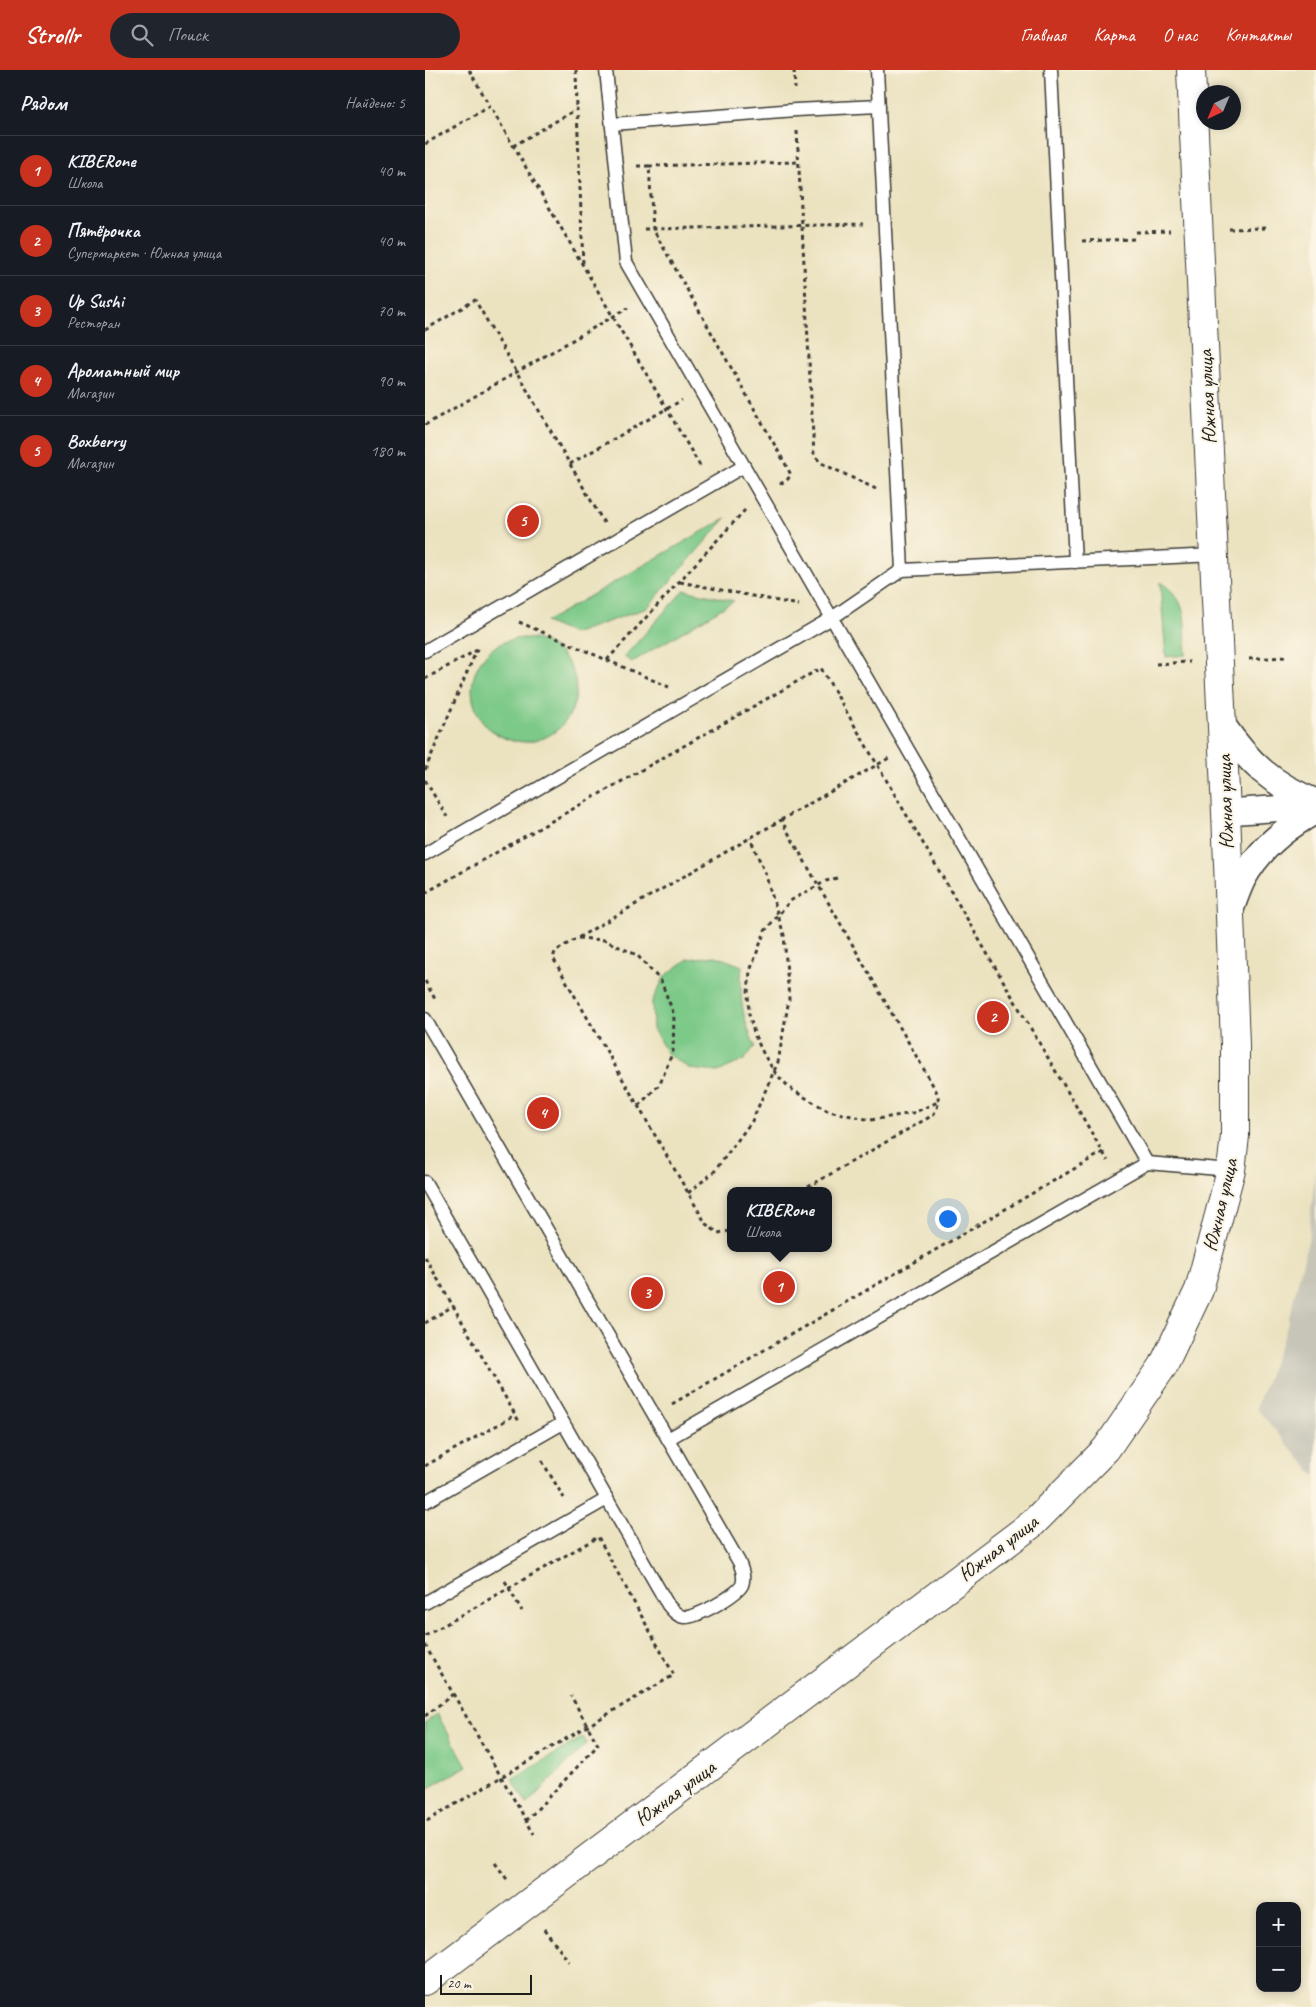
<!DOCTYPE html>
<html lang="ru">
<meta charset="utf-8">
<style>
:root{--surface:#171b24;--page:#20242c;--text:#f1f3f6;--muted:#9ea1a6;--line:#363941;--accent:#c8321e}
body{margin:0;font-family:Caveat,sans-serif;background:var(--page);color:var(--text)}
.controls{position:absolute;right:15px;bottom:15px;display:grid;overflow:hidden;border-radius:10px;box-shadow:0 2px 8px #0003}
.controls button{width:45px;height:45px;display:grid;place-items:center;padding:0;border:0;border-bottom:1px solid var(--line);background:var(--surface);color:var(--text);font:25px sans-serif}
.compass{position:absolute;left:771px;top:15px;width:45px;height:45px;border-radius:50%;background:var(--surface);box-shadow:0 2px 8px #0003;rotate:224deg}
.scale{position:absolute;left:15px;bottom:12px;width:92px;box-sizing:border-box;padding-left:5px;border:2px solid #1c1c1c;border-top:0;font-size:14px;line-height:18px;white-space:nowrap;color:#1c1c1c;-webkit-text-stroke:4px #fcf5e5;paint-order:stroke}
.you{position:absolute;left:522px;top:1148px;width:18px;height:18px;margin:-12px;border:4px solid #fff;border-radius:50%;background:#1a73e8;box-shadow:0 0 0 8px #1a73e833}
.badge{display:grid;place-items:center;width:32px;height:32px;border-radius:50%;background:var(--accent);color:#fff;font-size:16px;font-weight:700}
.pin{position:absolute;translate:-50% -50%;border:2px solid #fff;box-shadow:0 1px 5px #0006}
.popup{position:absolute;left:302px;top:1117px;width:105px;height:65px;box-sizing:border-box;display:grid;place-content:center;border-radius:10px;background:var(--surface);filter:drop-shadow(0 1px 4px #0005);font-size:16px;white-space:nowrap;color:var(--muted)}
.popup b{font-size:19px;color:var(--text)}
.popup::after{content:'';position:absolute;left:50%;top:100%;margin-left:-10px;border:10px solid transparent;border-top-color:var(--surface)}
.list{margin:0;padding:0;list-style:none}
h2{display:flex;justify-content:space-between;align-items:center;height:65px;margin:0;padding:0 20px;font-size:21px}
h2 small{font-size:16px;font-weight:400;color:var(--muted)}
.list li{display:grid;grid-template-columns:32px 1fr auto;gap:15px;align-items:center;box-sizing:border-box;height:70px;padding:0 20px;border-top:1px solid var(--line)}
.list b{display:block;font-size:19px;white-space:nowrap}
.list p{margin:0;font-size:16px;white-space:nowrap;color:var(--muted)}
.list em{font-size:16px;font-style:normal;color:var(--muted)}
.icon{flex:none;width:28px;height:28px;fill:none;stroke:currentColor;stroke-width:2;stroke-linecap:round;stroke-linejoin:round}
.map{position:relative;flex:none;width:891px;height:1937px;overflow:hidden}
header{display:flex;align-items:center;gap:30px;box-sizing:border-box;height:70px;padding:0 25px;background:var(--accent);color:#fff}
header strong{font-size:24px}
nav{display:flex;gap:28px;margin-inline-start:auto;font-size:18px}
.search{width:350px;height:45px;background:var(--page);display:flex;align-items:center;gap:12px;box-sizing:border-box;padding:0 18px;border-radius:28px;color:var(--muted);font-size:19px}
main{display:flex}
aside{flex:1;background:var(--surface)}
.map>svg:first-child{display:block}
.industrial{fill:#c6c5b8}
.green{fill:#7bc988;stroke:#4c7252}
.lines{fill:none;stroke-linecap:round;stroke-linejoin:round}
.service-casing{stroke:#3b3a35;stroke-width:15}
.minor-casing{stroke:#3b3a35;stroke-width:28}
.tertiary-casing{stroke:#3b3a35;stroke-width:30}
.path{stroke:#3b3a35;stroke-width:3;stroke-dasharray:4 4;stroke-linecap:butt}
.service{stroke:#fff;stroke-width:12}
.minor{stroke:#fff;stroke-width:25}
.tertiary{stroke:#fff;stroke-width:28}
.labels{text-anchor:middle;stroke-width:4;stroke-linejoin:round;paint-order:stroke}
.street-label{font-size:21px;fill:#1c1c1c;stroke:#fcf5e5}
</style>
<header>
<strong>Strollr</strong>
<div class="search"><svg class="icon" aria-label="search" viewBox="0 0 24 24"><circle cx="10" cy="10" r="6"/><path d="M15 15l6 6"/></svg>Поиск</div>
<nav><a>Главная</a><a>Карта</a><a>О нас</a><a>Контакты</a></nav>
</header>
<main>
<aside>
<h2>Рядом<small>Найдено: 5</small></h2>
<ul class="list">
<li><span class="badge">1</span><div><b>KIBERone</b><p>Школа</p></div><em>40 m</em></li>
<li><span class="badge">2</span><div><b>Пятёрочка</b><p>Супермаркет · Южная улица</p></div><em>40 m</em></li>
<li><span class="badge">3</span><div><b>Up Sushi</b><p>Ресторан</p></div><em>70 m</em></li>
<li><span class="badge">4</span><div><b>Ароматный мир</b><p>Магазин</p></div><em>90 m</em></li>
<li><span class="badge">5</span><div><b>Boxberry</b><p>Магазин</p></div><em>180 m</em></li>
</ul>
</aside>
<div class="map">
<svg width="891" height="1937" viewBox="0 0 891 1937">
<rect width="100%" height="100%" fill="#fcf5e5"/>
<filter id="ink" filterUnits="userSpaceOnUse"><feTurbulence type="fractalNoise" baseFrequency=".02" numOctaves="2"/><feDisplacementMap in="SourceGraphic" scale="10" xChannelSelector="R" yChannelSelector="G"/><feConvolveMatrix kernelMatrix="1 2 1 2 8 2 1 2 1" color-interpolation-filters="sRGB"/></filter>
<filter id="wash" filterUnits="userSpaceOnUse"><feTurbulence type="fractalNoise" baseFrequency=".0096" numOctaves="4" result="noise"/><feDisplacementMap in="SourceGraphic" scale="20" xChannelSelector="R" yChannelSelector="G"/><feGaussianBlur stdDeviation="1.12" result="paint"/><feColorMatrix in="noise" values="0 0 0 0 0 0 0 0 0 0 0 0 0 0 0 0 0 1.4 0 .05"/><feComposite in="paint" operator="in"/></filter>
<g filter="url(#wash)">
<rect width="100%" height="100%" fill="#ebe2c0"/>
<path class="industrial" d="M 891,1094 L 891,1407 L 831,1338 L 861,1260 L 883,1171 Z"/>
<g class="green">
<path d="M 301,448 L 222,538 L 148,564 L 120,552 Z"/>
<path d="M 735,512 C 765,531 759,553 761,585 L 741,587 Z"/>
<path d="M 259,520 L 309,531 L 207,592 L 199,587 Z"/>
<circle cx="99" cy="620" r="52"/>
<path d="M 291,886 L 317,896 C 314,926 317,949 330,976 L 319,990 L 293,1002 L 265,999 L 242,983 L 228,959 L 227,931 L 240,906 L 263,889 Z"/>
<path d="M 12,1644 L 42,1696 L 0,1720 L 0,1653 Z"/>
<path d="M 158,1667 L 162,1673 L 102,1734 L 87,1710 Z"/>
</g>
</g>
<g filter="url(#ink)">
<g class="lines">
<g class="service-casing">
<g id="service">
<path d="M 181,0 L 201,192 L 722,1093"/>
<path d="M 452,0 L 477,500"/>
<path d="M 626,0 L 650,492"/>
<path d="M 187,54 L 371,40 L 454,36"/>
<path d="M 0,581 L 319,396"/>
<path d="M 0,784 L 407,548 L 477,500 L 790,485"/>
<path d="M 0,949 L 314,1492 C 317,1499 320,1507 317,1515 C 312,1525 270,1549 259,1547 C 252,1546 247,1540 243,1535 L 0,1112"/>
<path d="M 243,1369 L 722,1093 L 806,1100"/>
<path d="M 0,1432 L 138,1353"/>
<path d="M 0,1533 L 182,1429"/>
</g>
</g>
<g class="minor-casing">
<g id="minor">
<path d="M 797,654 C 824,693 846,714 891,732"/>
<path d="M 801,742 L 891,736"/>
<path d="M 805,842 C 809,831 813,819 818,809 C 835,778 861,757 891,741"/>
</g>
</g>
<g class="tertiary-casing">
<path id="tertiary" d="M 0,1911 L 607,1454 L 681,1379 L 738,1296 L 774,1220 L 806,1100 L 810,1066 L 810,974 L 801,742 L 766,0"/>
</g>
<g class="path">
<path d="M 44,0 L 65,36"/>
<path d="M 151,0 L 152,39"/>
<path d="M 369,0 L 370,19"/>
<path d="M 372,61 L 389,385 L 396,393 L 451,419"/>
<path d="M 0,74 L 65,36 L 275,396"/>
<path d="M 88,76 L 152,39 L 158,195"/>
<path d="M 212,96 L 224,96"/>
<path d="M 219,159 L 228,159 L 224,96 L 373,92"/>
<path d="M 804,159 L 841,158"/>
<path d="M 711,162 L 745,161"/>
<path d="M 657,171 L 711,169"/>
<path d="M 0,260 L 50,230 L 179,453"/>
<path d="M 0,355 L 203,238"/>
<path d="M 145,394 L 257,330"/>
<path d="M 355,414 L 362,410 L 366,405 L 361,395 L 228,159 L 438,154"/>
<path d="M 255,512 L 374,535"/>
<path d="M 94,552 L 244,617"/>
<path d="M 824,589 L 861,587"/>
<path d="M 182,590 L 320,440"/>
<path d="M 731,594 L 765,592"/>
<path d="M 0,609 L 52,580"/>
<path d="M 0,700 L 53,577"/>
<path d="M 0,710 L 22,747"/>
<path d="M 356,750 L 464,688"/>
<path d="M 412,808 L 401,811 L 365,831 L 340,861 L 325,901 L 323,923 L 324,944 L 330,966 L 339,985 L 351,1004 L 366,1019 L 403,1041 L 446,1050 L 488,1043 L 513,1032"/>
<path d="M 0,823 L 396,598 L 683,1091"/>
<path d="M 153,868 L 179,870 L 212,885 L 236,911 L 249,945 L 248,981 L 235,1014 L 213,1036"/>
<path d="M 0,911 L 10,929"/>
<path d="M 263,1123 L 289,1102 L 327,1051 L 353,992 L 364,929 L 359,865 L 340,803 L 325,768"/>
<path d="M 305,1161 L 293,1163 L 281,1154 L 128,888 L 130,882 L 137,877 L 356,750 L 509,1017 C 515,1027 515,1035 508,1045 L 376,1121"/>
<path d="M 0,1187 L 95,1353"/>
<path d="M 0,1253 L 28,1236"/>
<path d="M 247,1334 L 678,1082"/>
<path d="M 117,1391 L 139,1428"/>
<path d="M 0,1396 L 90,1345"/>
<path d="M 80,1511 L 97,1541"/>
<path d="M 0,1566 L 173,1467 L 249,1605 L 0,1752"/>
<path d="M 0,1575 L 109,1764"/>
<path d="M 0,1646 L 28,1624"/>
<path d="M 101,1751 L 173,1675 L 146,1626"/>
<path d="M 70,1793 L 84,1812"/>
<path d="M 119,1859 L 144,1892"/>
</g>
<use href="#service" class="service"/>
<use href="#minor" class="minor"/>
<use href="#tertiary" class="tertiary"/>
</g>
</g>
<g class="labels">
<g class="street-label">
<text transform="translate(782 327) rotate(-93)" y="7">Южная улица</text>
<text transform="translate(800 732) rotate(-92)" y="7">Южная улица</text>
<text transform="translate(795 1135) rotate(-77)" y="7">Южная улица</text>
<text transform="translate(573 1478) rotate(-38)" y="7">Южная улица</text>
<text transform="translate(250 1723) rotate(-37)" y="7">Южная улица</text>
</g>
</g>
</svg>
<div class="controls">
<button>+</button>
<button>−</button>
</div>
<svg class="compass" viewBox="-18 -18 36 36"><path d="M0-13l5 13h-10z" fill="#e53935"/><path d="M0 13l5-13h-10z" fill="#9ea1a6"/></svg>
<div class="scale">20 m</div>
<div class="you"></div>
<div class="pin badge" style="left:354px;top:1217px">1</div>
<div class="popup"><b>KIBERone</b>Школа</div>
<div class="pin badge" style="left:568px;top:947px">2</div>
<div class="pin badge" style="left:222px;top:1223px">3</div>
<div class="pin badge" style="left:118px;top:1043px">4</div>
<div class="pin badge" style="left:98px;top:451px">5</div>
</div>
</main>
